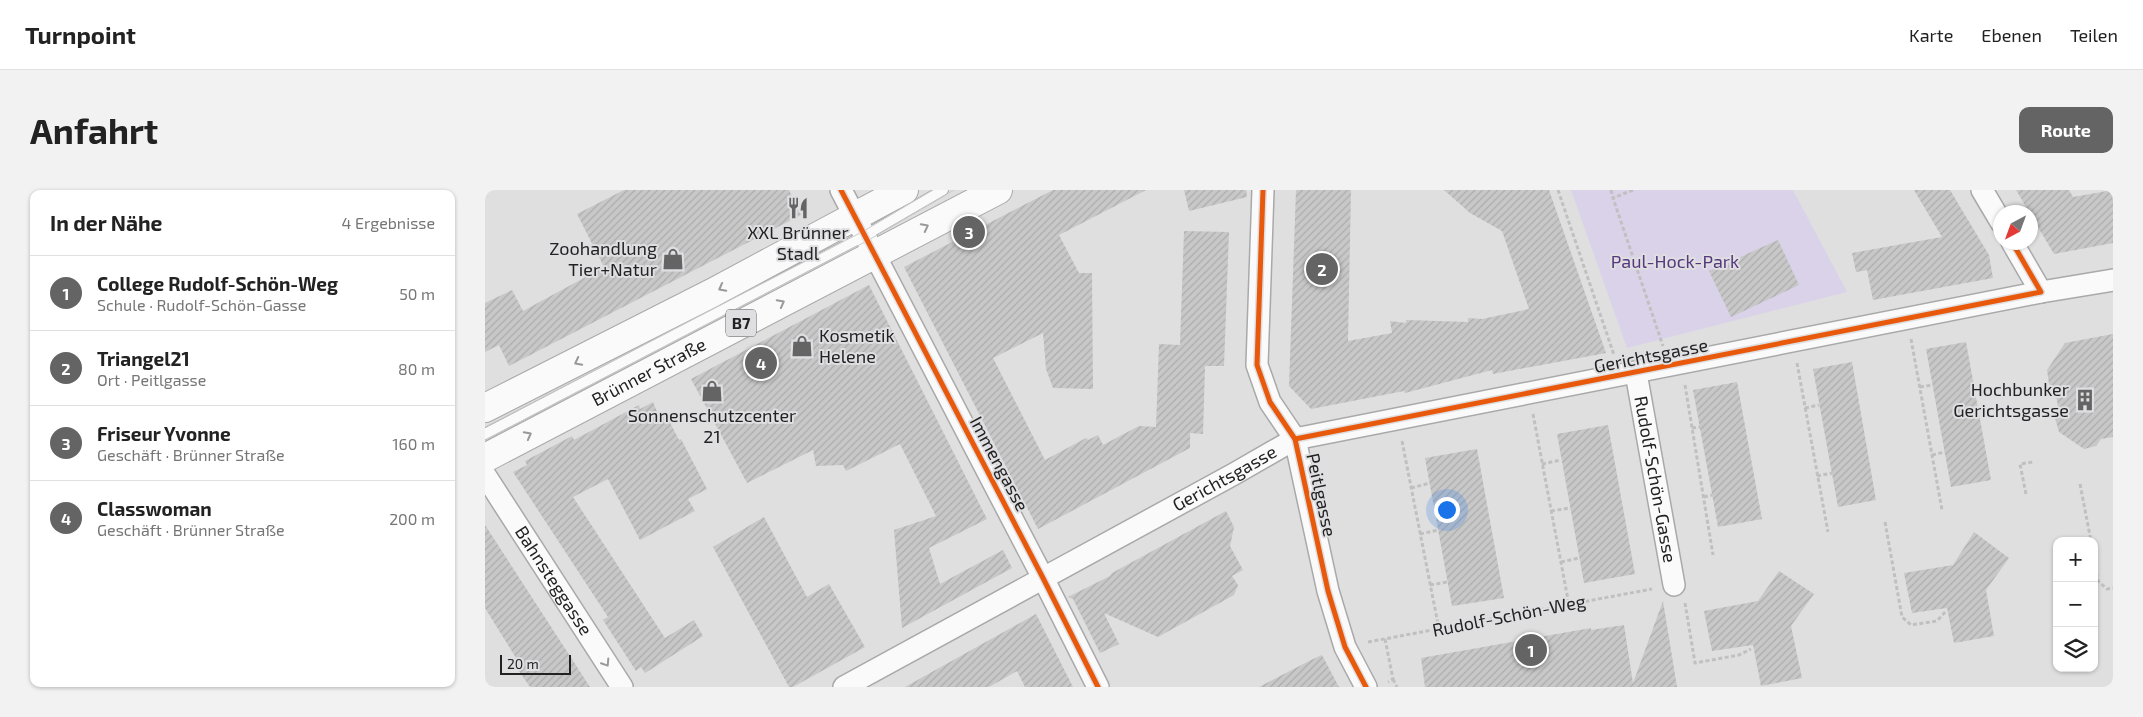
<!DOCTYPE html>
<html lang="de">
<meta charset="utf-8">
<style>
:root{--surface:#fff;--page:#f2f2f2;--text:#222;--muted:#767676;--line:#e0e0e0;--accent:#656465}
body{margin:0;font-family:"Exo 2",sans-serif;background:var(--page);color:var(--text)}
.controls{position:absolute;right:15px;bottom:15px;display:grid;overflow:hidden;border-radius:10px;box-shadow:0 1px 4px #0004}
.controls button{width:45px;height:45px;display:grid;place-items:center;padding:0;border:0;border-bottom:1px solid var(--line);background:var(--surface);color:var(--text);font:25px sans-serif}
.compass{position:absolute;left:1508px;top:15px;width:45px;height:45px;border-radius:50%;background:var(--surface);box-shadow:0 1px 4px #0004;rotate:221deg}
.scale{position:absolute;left:15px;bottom:12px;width:71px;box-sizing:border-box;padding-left:5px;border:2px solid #232223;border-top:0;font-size:14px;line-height:18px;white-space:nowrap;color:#232223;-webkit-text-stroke:4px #dfdee1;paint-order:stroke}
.you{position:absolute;left:961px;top:319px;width:18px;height:18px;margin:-12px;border:4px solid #fff;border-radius:50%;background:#1a73e8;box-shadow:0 0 0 8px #1a73e833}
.badge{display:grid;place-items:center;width:32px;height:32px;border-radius:50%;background:var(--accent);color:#fff;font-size:16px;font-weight:700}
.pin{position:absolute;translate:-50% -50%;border:2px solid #fff;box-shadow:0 1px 5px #0006}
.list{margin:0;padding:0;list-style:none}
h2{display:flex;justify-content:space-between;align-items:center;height:65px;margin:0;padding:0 20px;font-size:21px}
h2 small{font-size:16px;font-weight:400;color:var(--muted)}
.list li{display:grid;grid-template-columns:32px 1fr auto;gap:15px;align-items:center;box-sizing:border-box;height:75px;padding:0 20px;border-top:1px solid var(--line)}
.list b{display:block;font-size:19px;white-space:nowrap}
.list p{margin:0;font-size:16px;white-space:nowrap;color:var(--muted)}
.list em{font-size:16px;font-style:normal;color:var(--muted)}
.icon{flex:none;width:28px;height:28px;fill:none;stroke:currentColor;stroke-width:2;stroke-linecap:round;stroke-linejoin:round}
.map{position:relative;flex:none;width:1628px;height:497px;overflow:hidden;border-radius:10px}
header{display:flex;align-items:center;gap:30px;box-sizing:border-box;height:70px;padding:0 25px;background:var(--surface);border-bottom:1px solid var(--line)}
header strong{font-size:24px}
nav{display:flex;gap:28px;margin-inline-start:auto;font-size:18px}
.intro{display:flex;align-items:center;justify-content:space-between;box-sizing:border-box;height:120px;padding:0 30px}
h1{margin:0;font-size:35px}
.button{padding:12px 22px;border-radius:10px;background:var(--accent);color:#fff;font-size:18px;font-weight:700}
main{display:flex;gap:30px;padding:0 30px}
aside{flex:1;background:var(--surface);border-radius:10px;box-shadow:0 1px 4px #0004}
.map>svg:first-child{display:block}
.park{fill:#dad2e9}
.building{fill:url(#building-hatch)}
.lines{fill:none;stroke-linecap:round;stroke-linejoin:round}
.service-casing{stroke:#a9a9aa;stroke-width:12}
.minor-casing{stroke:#a9a9aa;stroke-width:24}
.primary-casing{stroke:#a9a9aa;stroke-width:30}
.path{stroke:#c1c0c1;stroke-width:3;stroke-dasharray:4 2.5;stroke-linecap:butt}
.service{stroke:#fafafa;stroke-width:10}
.minor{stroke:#fafafa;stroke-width:21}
.primary{stroke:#fafafa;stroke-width:28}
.tram{stroke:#cccbcc;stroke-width:1}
.cycleway-casing{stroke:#dfdee1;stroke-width:8}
.cycleway{stroke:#e8590c;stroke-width:5}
.oneway{stroke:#999}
.labels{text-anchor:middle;stroke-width:4;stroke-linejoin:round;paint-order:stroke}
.shield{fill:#dfdee1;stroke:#5b5a5c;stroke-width:1}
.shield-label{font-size:16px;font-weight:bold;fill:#232223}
.poi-label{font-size:18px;fill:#232223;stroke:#dfdee1}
.park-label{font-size:18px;fill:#56387f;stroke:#dfdee1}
.street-label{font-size:18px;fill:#232223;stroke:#dfdee1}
</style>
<header>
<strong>Turnpoint</strong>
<nav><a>Karte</a><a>Ebenen</a><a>Teilen</a></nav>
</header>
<div class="intro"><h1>Anfahrt</h1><a class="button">Route</a></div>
<main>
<aside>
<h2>In der Nähe<small>4 Ergebnisse</small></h2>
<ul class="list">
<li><span class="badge">1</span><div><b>College Rudolf-Schön-Weg</b><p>Schule · Rudolf-Schön-Gasse</p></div><em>50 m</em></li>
<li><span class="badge">2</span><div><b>Triangel21</b><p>Ort · Peitlgasse</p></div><em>80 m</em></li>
<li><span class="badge">3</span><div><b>Friseur Yvonne</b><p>Geschäft · Brünner Straße</p></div><em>160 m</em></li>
<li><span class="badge">4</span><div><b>Classwoman</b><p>Geschäft · Brünner Straße</p></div><em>200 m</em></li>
</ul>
</aside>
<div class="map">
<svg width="1628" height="497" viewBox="0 0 1628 497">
<defs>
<pattern id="building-hatch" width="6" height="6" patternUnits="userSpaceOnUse" patternTransform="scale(1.25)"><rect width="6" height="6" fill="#c8c8c9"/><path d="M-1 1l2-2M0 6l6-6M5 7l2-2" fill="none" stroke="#acacac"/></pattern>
</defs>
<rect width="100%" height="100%" fill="#dfdfe0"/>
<path class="park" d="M 1086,0 L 1308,0 L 1362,102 L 1142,158 Z"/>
<g class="building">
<path d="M 139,0 L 304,0 L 316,25 L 24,176 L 14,155 L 0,162 L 0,113 L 27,100 L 38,121 L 119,77 L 92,24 Z"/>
<path d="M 568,0 L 661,0 L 574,45 L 594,83 L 607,83 L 608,199 L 568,198 L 561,179 L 558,143 L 508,168 L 560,270 L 601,248 L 603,250 L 613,245 L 618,255 L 654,236 L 671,237 L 674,154 L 695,155 L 699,41 L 744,42 L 739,176 L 720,176 L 718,244 L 705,243 L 705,258 L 553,339 L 419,77 Z"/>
<path d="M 699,0 L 761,0 L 762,7 L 704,21 Z"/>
<path d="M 811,0 L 866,0 L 863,151 L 907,143 L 905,131 L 921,133 L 921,130 L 983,132 L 983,128 L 997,129 L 1044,119 L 1017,41 L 985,23 L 959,0 L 1064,0 L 1121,163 L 1008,184 L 1007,180 L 920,203 L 919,201 L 826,219 L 804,196 Z"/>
<path d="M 1429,0 L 1465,0 L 1504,65 L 1508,88 L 1388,110 L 1382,80 L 1371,82 L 1367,63 L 1457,47 Z"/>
<path d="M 1531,0 L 1584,0 L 1588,7 L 1628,0 L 1628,53 L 1569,64 Z"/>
<path d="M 1293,50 L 1314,95 L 1246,127 L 1224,81 Z"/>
<path d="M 384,95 L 502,329 L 444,358 L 455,394 L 518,360 L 527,378 L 417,438 L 409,340 L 451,326 L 415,254 L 361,281 L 358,275 L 331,276 L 328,260 L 262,293 L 206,189 Z"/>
<path d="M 1628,144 L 1628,247 L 1616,249 L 1611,256 L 1599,259 L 1574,242 L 1570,228 L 1574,222 L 1570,200 L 1564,194 L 1562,180 L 1580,153 Z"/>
<path d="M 1481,152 L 1506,290 L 1466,297 L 1441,159 Z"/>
<path d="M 1367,172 L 1391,310 L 1353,317 L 1328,179 Z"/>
<path d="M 1252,192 L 1277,329 L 1233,337 L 1208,200 Z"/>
<path d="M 168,212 L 175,229 L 181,225 L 194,250 L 196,249 L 222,299 L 203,309 L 210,321 L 155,350 L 123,289 L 88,307 L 180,448 L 209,430 L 218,446 L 160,483 L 156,477 L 151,481 L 118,430 L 123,427 L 28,282 L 42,275 L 40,271 L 87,246 L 89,250 L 154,215 L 155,219 Z"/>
<path d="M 1123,235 L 1150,384 L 1099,393 L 1072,244 Z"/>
<path d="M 992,259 L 1019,408 L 967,416 L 940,268 Z"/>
<path d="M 741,321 L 749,337 L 745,356 L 758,380 L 747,386 L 753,395 L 749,405 L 673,447 L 619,423 L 634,454 L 615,463 L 588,409 L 583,407 L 625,386 L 627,383 Z"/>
<path d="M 279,327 L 322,407 L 344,394 L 380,457 L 308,497 L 304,497 L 228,357 Z"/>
<path d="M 0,335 L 105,497 L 45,497 L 27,471 L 31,468 L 0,418 Z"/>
<path d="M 1489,342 L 1524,368 L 1501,400 L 1509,446 L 1469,453 L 1462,418 L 1427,423 L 1419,383 L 1468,375 Z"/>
<path d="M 1294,381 L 1329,404 L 1306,436 L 1317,488 L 1276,496 L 1268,455 L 1227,461 L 1219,421 L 1273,411 Z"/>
<path d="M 1178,411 L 1192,497 L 940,497 L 936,468 L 1106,438 L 1106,440 L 1139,435 L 1148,493 Z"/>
<path d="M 551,424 L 588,497 L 540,497 L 532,481 L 504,497 L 420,497 Z"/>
<path d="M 837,465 L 854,497 L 774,497 L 826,470 Z"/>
</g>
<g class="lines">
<g class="service-casing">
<path id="service" d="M 0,244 L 379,46 L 458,0"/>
</g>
<g class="minor-casing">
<g id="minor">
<path d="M 356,0 L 558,388 L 613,497"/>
<path d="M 778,0 L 772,175 L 785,212 L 810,249 L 843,401 L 860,457 L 881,497"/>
<path d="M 1497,0 L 1516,32"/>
<path d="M 1527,52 L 1556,102"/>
<path id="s1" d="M 1151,183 L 1189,395"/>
<path id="s2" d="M 0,285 L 137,497"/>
<path id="s3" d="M 359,497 L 749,284 L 810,249 L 1556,102 L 1628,90"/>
</g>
</g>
<g class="primary-casing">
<g id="primary">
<path d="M 0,218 L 227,103 L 419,0"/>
<path id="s4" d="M 0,268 L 513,0"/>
</g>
</g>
<g class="path">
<path d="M 1073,0 L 1129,165"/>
<path d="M 1126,0 L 1128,8"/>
<path d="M 1148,0 L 1128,8 L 1178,156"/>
<path d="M 1426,149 L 1457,320"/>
<path d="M 1312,173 L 1343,342"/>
<path d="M 1200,195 L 1228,365"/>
<path d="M 1435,197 L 1447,195"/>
<path d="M 1320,218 L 1334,215"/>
<path d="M 1048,224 L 1084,415"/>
<path d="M 1207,238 L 1215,237"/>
<path d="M 917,251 L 954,439"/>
<path d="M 1447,265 L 1460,262"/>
<path d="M 1057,274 L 1076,270"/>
<path d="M 1332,286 L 1347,283"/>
<path d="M 1595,294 L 1606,351"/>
<path d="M 926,298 L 945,293"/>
<path d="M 1541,304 L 1535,274 L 1548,272"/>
<path d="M 1219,307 L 1227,305"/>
<path d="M 1066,321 L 1085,318"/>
<path d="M 1400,332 L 1417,427 L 1426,435 L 1452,431 L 1461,421"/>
<path d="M 935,344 L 953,340"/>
<path d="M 1609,370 L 1613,391 L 1622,399 L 1628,398"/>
<path d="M 1076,372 L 1094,368"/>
<path d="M 945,395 L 962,392"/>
<path d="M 1200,413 L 1210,473 L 1254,465 L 1266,459"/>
<path d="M 900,449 L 908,489 L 903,492"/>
<path d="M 883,452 L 1167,399"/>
<path d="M 908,489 L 912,497"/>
</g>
<use href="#service" class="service"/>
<use href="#minor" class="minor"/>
<use href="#primary" class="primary"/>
<g class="tram">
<path d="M 0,237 L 377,42 L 448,0"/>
<path d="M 0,250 L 382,51 L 469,0"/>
</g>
<g class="cycleway-casing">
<g id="cycleway">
<path d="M 356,0 L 558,388 L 613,497"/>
<path d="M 778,0 L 772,175 L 785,212 L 810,249 L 843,401 L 860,457 L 881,497"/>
<path d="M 810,249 L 1556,102 L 1527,52"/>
</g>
</g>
<use href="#cycleway" class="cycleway"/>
</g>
<defs><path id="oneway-chevron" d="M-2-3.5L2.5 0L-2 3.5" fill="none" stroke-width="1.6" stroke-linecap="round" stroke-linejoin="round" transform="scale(1.25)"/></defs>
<g class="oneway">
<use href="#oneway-chevron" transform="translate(440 37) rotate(-27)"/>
<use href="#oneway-chevron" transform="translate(237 98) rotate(152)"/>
<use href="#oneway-chevron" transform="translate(296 113) rotate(-28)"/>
<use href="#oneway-chevron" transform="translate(93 172) rotate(153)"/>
<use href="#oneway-chevron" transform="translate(43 245) rotate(-28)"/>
<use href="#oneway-chevron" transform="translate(121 473) rotate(57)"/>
</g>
<defs>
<g id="restaurant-bare" transform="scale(1.725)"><path d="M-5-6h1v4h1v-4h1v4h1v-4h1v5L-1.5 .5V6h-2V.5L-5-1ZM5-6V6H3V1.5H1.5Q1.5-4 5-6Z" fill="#656465" stroke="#dfdee1" stroke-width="2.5" paint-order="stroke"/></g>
<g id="shop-bare" transform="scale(1.725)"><path d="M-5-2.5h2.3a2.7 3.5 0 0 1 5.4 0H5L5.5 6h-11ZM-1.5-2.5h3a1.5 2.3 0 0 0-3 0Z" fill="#656465" stroke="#dfdee1" stroke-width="2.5" paint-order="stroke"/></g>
<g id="building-bare" transform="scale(1.725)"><path d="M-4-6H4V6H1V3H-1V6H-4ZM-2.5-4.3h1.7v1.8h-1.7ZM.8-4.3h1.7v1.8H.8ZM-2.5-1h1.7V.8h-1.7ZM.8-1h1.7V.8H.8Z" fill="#656465" stroke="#dfdee1" stroke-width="2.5" paint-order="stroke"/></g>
</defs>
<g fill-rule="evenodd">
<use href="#restaurant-bare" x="313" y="18"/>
<use href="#shop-bare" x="188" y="69"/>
<use href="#shop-bare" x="317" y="156"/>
<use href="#shop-bare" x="227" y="201"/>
<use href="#building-bare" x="1600" y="210"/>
</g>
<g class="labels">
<rect class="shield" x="241" y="119.5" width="30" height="27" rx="4"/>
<g class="shield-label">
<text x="256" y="139">B7</text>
</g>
<g class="poi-label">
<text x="313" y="49">XXL Brünner<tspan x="313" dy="21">Stadl</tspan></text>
<text x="172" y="65" text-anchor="end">Zoohandlung<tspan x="172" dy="21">Tier+Natur</tspan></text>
<text x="334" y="152" text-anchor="start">Kosmetik<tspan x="334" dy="21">Helene</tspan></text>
<text x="1584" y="206" text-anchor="end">Hochbunker<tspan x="1584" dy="21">Gerichtsgasse</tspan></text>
<text x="227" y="232">Sonnenschutzcenter<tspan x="227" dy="21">21</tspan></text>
</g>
<g class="park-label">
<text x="1190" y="78">Paul-Hock-Park</text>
</g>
<g class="street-label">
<text transform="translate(1166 166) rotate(-11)" y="6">Gerichtsgasse</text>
<text dy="6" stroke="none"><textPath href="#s4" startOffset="185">Brünner Straße</textPath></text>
<text transform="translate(514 274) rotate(62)" y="6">Immengasse</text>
<text dy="6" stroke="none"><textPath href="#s3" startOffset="434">Gerichtsgasse</textPath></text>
<text dy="6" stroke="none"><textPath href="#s1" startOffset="108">Rudolf-Schön-Gasse</textPath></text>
<text transform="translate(836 305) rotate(78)" y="6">Peitlgasse</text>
<text dy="6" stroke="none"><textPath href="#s2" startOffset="126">Bahnsteggasse</textPath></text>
<text transform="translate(1024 426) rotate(-11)" y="6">Rudolf-Schön-Weg</text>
</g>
</g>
</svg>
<div class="controls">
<button>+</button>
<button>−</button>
<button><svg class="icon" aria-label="layers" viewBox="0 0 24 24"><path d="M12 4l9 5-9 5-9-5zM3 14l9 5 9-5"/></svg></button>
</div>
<svg class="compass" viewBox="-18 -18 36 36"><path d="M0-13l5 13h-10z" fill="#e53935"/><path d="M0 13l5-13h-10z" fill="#767676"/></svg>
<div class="scale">20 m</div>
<div class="you"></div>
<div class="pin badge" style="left:1046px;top:460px">1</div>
<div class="pin badge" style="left:837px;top:79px">2</div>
<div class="pin badge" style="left:484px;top:42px">3</div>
<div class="pin badge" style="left:276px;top:173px">4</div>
</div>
</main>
